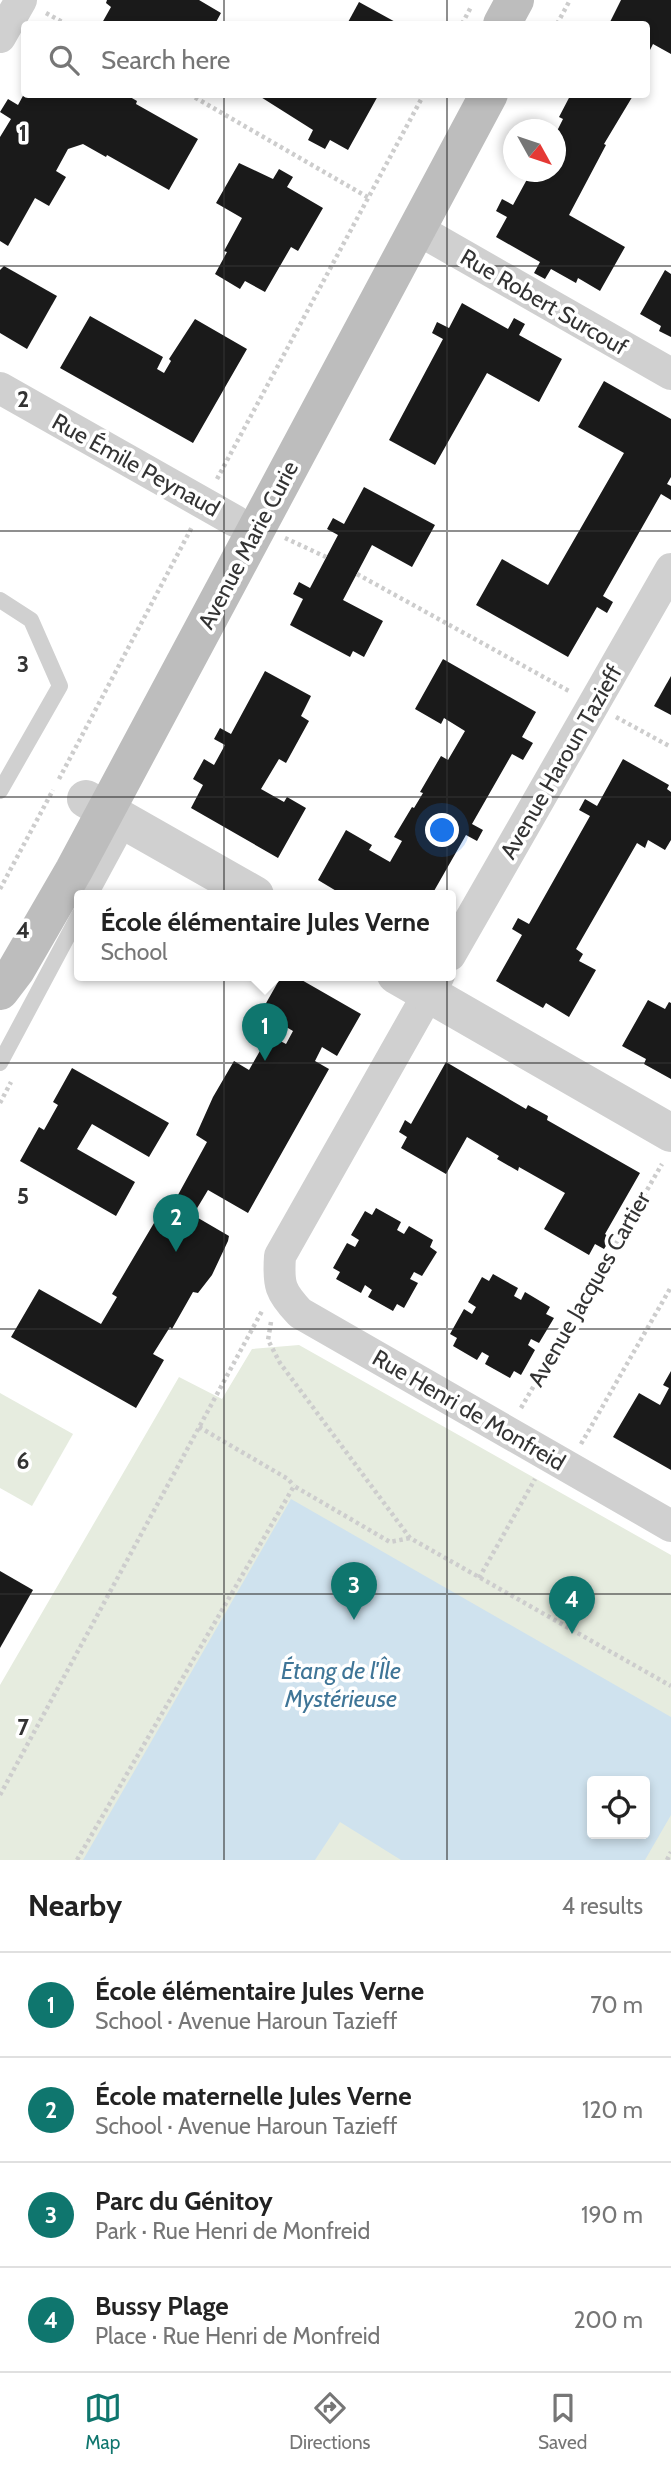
<!DOCTYPE html>
<meta charset="utf-8">
<style>
:root{--surface:#fff;--page:#f2f2f2;--text:#222;--muted:#767676;--line:#e0e0e0;--accent:#0f766e}
body{margin:0;font-family:Cabin,sans-serif;background:var(--page);color:var(--text)}
.controls{position:absolute;right:21px;bottom:21px;display:grid;overflow:hidden;border-radius:7px;box-shadow:0 4px 10px #0003}
.controls button{width:63px;height:63px;display:grid;place-items:center;padding:0;border:0;border-bottom:2px solid var(--line);background:var(--surface);color:var(--text);font:35px sans-serif}
.compass{position:absolute;left:503px;top:119px;width:63px;height:63px;border-radius:50%;background:var(--surface);box-shadow:0 4px 10px #0003;rotate:130deg}
.you{position:absolute;left:443px;top:831px;width:24px;height:24px;margin:-18px;border:5px solid #fff;border-radius:50%;background:#1a73e8;box-shadow:0 0 0 10px #1a73e833}
.badge{display:grid;place-items:center;width:46px;height:46px;border-radius:50%;background:var(--accent);color:#fff;font-size:23px;font-weight:700}
.pin{position:absolute;translate:-50% -58px;filter:drop-shadow(0 2px 4px #0008)}
.pin::after{content:'';position:absolute;top:37px;width:24px;height:21px;background:inherit;clip-path:polygon(0 0,100% 0,50% 100%)}
.popup{position:absolute;left:74px;top:890px;width:382px;height:91px;box-sizing:border-box;display:grid;place-content:center;border-radius:7px;background:var(--surface);filter:drop-shadow(0 2px 5px #0005);font-size:23px;white-space:nowrap;color:var(--muted)}
.popup b{font-size:26px;color:var(--text)}
.popup::after{content:'';position:absolute;left:50%;top:100%;margin-left:-14px;border:14px solid transparent;border-top-color:var(--surface)}
.list{margin:0;padding:0;list-style:none}
h2{display:flex;justify-content:space-between;align-items:center;height:91px;margin:0;padding:0 28px;font-size:30px}
h2 small{font-size:23px;font-weight:400;color:var(--muted)}
.list li{display:grid;grid-template-columns:46px 1fr auto;gap:21px;align-items:center;box-sizing:border-box;height:105px;padding:0 28px;border-top:2px solid var(--line)}
.list b{display:block;font-size:26px;white-space:nowrap}
.list p{margin:0;font-size:23px;white-space:nowrap;color:var(--muted)}
.list em{font-size:23px;font-style:normal;color:var(--muted)}
.icon{flex:none;width:38px;height:38px;fill:none;stroke:currentColor;stroke-width:2;stroke-linecap:round;stroke-linejoin:round}
.map{position:relative;flex:none;width:671px;height:1860px;overflow:hidden}
.search{position:absolute;background:var(--surface);box-shadow:0 4px 10px #0003;left:21px;right:21px;top:21px;height:77px;display:flex;align-items:center;gap:18px;box-sizing:border-box;padding:0 24px;border-radius:7px;color:var(--muted);font-size:26px}
.sheet{height:511px;background:var(--surface)}
nav{display:flex;justify-content:space-around;align-items:center;box-sizing:border-box;height:98px;border-top:2px solid var(--line);background:var(--surface);font-size:19px;color:var(--muted)}
nav a{display:grid;justify-items:center;gap:4px}
nav .on{color:var(--accent)}
.map>svg:first-child{display:block}
.green{fill:#e6ecdf;fill-rule:evenodd}
.water{fill:#cfe2ee;fill-rule:evenodd}
.building{fill:#1a1a1a}
.lines{fill:none;stroke-linecap:round;stroke-linejoin:round}
.path{stroke:#cdcdcd;stroke-width:4.5;stroke-dasharray:3.5 3.5;stroke-linecap:butt}
.service{stroke:#d0d0d0;stroke-width:16}
.minor{stroke:#d0d0d0;stroke-width:32}
.tertiary{stroke:#d0d0d0;stroke-width:38}
.secondary{stroke:#bdbdbd;stroke-width:38}
.grid{fill:none;stroke:#333;stroke-width:2;stroke-opacity:0.55}
.labels{text-anchor:middle;stroke-width:7;stroke-linejoin:round;paint-order:stroke}
.street-label{font-size:23px;fill:#333;stroke:#fff}
.water-label{font-size:24px;font-style:italic;fill:#3f7597;stroke:#fff}
.grid-label{font-size:23px;text-anchor:middle;font-weight:bold;fill:#333;stroke:#fff;stroke-width:7;stroke-linejoin:round;paint-order:stroke}
</style>
<div class="map">
<svg width="671" height="1860" viewBox="0 0 671 1860">
<rect width="100%" height="100%" fill="#fff"/>
<g class="green">
<path d="M 299,1345 L 671,1555 L 671,1860 L 0,1860 L 0,1685 L 179,1377 L 222,1399 L 252,1349 ZM 592,1781 L 645,1781 L 645,1834 L 592,1834 Z"/>
<path d="M 0,1393 L 73,1434 L 32,1506 L 0,1488 Z"/>
</g>
<path class="water" d="M 291,1499 L 671,1717 L 671,1815 L 645,1860 L 401,1860 L 340,1822 L 315,1860 L 83,1860 ZM 592,1781 L 645,1781 L 645,1834 L 592,1834 Z"/>
<g class="building">
<path d="M 107,0 L 199,0 L 221,13 L 215,24 L 106,24 L 102,23 L 111,7 L 106,3 Z"/>
<path d="M 621,0 L 671,0 L 671,54 L 653,44 L 647,56 L 647,24 L 609,24 Z"/>
<path d="M 359,2 L 399,24 L 347,24 Z"/>
<path d="M 24,94 L 125,94 L 137,101 L 136,104 L 198,139 L 169,190 L 107,155 L 106,157 L 83,144 L 68,149 L 56,171 L 66,177 L 49,206 L 35,198 L 8,246 L 0,241 L 0,137 L 11,119 L 0,112 L 8,99 L 18,105 Z"/>
<path d="M 256,94 L 379,94 L 348,150 L 330,140 L 325,149 L 308,140 L 313,130 Z"/>
<path d="M 571,94 L 634,94 L 604,144 L 606,145 L 569,215 L 625,247 L 600,291 L 578,278 L 576,283 L 551,269 L 545,279 L 534,273 L 540,262 L 496,237 L 507,217 L 496,211 L 502,199 L 513,205 L 531,172 L 556,172 L 556,133 L 563,119 L 559,117 Z"/>
<path d="M 239,163 L 273,179 L 279,169 L 293,177 L 287,187 L 323,208 L 298,251 L 291,247 L 265,292 L 245,281 L 240,289 L 215,274 L 227,252 L 224,251 L 242,218 L 216,203 Z"/>
<path d="M 4,266 L 57,296 L 27,349 L 0,333 L 0,270 Z"/>
<path d="M 665,270 L 671,274 L 671,337 L 659,331 L 661,326 L 640,314 Z"/>
<path d="M 462,303 L 508,329 L 514,318 L 525,324 L 519,335 L 562,359 L 539,402 L 487,373 L 435,465 L 389,440 L 443,339 L 432,333 L 437,322 L 449,328 Z"/>
<path d="M 90,316 L 163,357 L 157,369 L 164,373 L 171,361 L 169,359 L 195,319 L 247,349 L 193,443 L 60,368 Z"/>
<path d="M 604,381 L 671,419 L 671,477 L 667,484 L 671,486 L 671,500 L 661,494 L 603,596 L 613,602 L 607,613 L 597,607 L 568,657 L 476,605 L 502,559 L 548,585 L 624,453 L 578,427 Z"/>
<path d="M 364,487 L 435,525 L 412,567 L 372,545 L 343,600 L 383,621 L 364,657 L 353,651 L 350,657 L 290,625 L 303,599 L 293,594 L 299,582 L 310,588 L 338,535 L 327,529 L 333,518 L 344,524 Z"/>
<path d="M 443,659 L 536,712 L 522,737 L 533,743 L 523,760 L 512,754 L 472,824 L 483,830 L 477,841 L 466,835 L 434,891 L 441,895 L 343,895 L 318,880 L 346,830 L 372,845 L 369,850 L 390,862 L 402,841 L 394,837 L 412,807 L 414,808 L 423,793 L 420,792 L 441,756 L 448,760 L 465,731 L 444,718 L 441,724 L 415,709 Z"/>
<path d="M 265,671 L 311,696 L 301,716 L 309,721 L 286,763 L 279,759 L 261,789 L 284,802 L 287,797 L 306,808 L 278,858 L 191,808 L 203,785 L 193,779 L 204,759 L 214,765 L 225,745 L 214,739 L 220,728 L 231,734 Z"/>
<path d="M 671,676 L 671,715 L 654,706 Z"/>
<path d="M 623,759 L 669,785 L 667,789 L 671,792 L 671,840 L 665,850 L 648,840 L 645,848 L 637,843 L 576,949 L 583,954 L 579,961 L 596,970 L 569,1017 L 546,1003 L 543,1008 L 496,981 L 522,935 L 512,929 L 518,918 L 529,924 L 590,816 L 579,810 L 585,799 L 597,806 Z"/>
<path d="M 282,975 L 293,975 L 361,1014 L 337,1056 L 322,1047 L 315,1061 L 329,1069 L 248,1213 L 208,1190 L 193,1215 L 229,1236 L 228,1241 L 212,1275 L 198,1293 L 193,1292 L 172,1329 L 170,1327 L 153,1354 L 164,1360 L 136,1408 L 11,1337 L 39,1289 L 101,1324 L 117,1297 L 112,1294 L 167,1201 L 173,1204 L 207,1142 L 196,1135 L 213,1097 L 234,1061 L 249,1070 L 269,1035 L 286,1044 L 293,1031 L 261,1012 Z"/>
<path d="M 648,1000 L 665,1009 L 669,1002 L 671,1003 L 671,1079 L 644,1064 L 646,1059 L 622,1046 Z"/>
<path d="M 446,1062 L 526,1109 L 528,1105 L 548,1116 L 547,1120 L 640,1173 L 605,1234 L 611,1238 L 604,1249 L 595,1244 L 589,1255 L 544,1229 L 565,1193 L 519,1167 L 518,1171 L 497,1159 L 499,1156 L 467,1137 L 446,1174 L 401,1148 L 407,1137 L 399,1132 L 405,1120 L 411,1124 Z"/>
<path d="M 72,1068 L 169,1123 L 149,1157 L 92,1124 L 77,1149 L 135,1182 L 116,1216 L 20,1161 L 39,1127 L 44,1130 L 58,1105 L 53,1102 Z"/>
<path d="M 376,1208 L 401,1222 L 397,1230 L 404,1234 L 409,1226 L 433,1240 L 430,1247 L 437,1252 L 422,1276 L 414,1272 L 410,1279 L 418,1283 L 404,1308 L 397,1304 L 393,1311 L 368,1297 L 372,1290 L 365,1285 L 361,1293 L 336,1279 L 340,1272 L 333,1268 L 347,1243 L 355,1247 L 359,1240 L 351,1235 L 365,1211 L 372,1215 Z"/>
<path d="M 493,1274 L 518,1288 L 514,1296 L 521,1300 L 525,1292 L 550,1307 L 546,1314 L 554,1318 L 539,1343 L 531,1339 L 528,1345 L 535,1350 L 521,1375 L 514,1371 L 510,1378 L 485,1364 L 489,1356 L 482,1352 L 477,1360 L 453,1346 L 457,1338 L 450,1334 L 464,1309 L 472,1314 L 476,1307 L 468,1302 L 482,1277 L 489,1281 Z"/>
<path d="M 671,1371 L 671,1470 L 613,1437 L 639,1393 L 660,1405 L 669,1388 L 663,1385 Z"/>
<path d="M 0,1571 L 33,1590 L 0,1648 Z"/>
</g>
<g class="lines">
<g class="path">
<path d="M 46,13 L 66,24"/>
<path d="M 462,24 L 471,7"/>
<path d="M 557,24 L 570,0"/>
<path d="M 189,94 L 369,198"/>
<path d="M 217,479 L 424,94"/>
<path d="M 285,538 L 326,557"/>
<path d="M 357,574 L 569,691"/>
<path d="M 616,717 L 671,747"/>
<path d="M 59,779 L 192,527"/>
<path d="M 0,889 L 53,790"/>
<path d="M 0,1103 L 11,1082"/>
<path d="M 271,1322 L 268,1340 L 280,1363 L 410,1538 L 671,1686"/>
<path d="M 521,1408 L 662,1164"/>
<path d="M 199,1427 L 288,1479 L 294,1486"/>
<path d="M 581,1444 L 671,1287"/>
<path d="M 479,1578 L 535,1479"/>
<path d="M 0,1795 L 262,1311"/>
<path d="M 77,1860 L 294,1486 L 390,1542 L 410,1538"/>
<path d="M 667,1860 L 671,1852"/>
</g>
<g class="service">
<path d="M 0,600 L 31,620 L 60,686 L 0,791"/>
<path d="M 90,895 L 129,823"/>
<path d="M 0,1063 L 79,915"/>
</g>
<g class="minor">
<path d="M 0,37 L 21,0"/>
<path d="M 417,229 L 671,374"/>
<path d="M 0,388 L 235,521"/>
<path d="M 450,955 L 671,569"/>
<path d="M 439,975 L 280,1256 C 278,1285 280,1292 300,1313 L 671,1526"/>
</g>
<g class="tertiary">
<path d="M 86,799 L 255,895"/>
<path d="M 396,975 L 671,1133"/>
</g>
<g class="secondary">
<path d="M 502,24 L 515,0"/>
<path d="M 0,991 L 16,970 L 74,870 L 489,94"/>
</g>
</g>
<path class="grid" d="M 224,0 L 224,24M 447,0 L 447,24M 224,94 L 224,1860M 447,94 L 447,1860M 0,266 L 671,266M 0,531 L 671,531M 0,797 L 671,797M 0,1063 L 671,1063M 0,1329 L 671,1329M 0,1594 L 671,1594"/>
<g class="labels">
<g class="street-label">
<text transform="translate(544 302) rotate(30)" y="8">Rue Robert Surcouf</text>
<text transform="translate(136 465) rotate(29)" y="8">Rue Émile Peynaud</text>
<text transform="translate(248 545) rotate(-62)" y="8">Avenue Marie Curie</text>
<text transform="translate(561 762) rotate(-60)" y="8">Avenue Haroun Tazieff</text>
<text transform="translate(589 1289) rotate(-60)" y="8">Avenue Jacques Cartier</text>
<text transform="translate(469 1410) rotate(30)" y="8">Rue Henri de Monfreid</text>
</g>
<g class="water-label">
<text x="341" y="1679">Étang de l'Île<tspan x="341" dy="28">Mystérieuse</tspan></text>
</g>
</g>
<g class="grid-label">
<text x="23" y="141">1</text>
<text x="23" y="407">2</text>
<text x="23" y="672">3</text>
<text x="23" y="938">4</text>
<text x="23" y="1204">5</text>
<text x="23" y="1469">6</text>
<text x="23" y="1735">7</text>
</g>
</svg>
<div class="controls">
<button><svg class="icon" aria-label="locate" viewBox="0 0 24 24"><circle cx="12" cy="12" r="6"/><path d="M12 2v4M12 18v4M2 12h4M18 12h4"/></svg></button>
</div>
<svg class="compass" viewBox="-18 -18 36 36"><path d="M0-13l5 13h-10z" fill="#e53935"/><path d="M0 13l5-13h-10z" fill="#767676"/></svg>
<div class="you"></div>
<div class="pin badge" style="left:265px;top:1061px">1</div>
<div class="popup"><b>École élémentaire Jules Verne</b>School</div>
<div class="pin badge" style="left:176px;top:1252px">2</div>
<div class="pin badge" style="left:354px;top:1620px">3</div>
<div class="pin badge" style="left:572px;top:1634px">4</div>
<div class="search"><svg class="icon" aria-label="search" viewBox="0 0 24 24"><circle cx="10" cy="10" r="6"/><path d="M15 15l6 6"/></svg>Search here</div>
</div>
<section class="sheet">
<h2>Nearby<small>4 results</small></h2>
<ul class="list">
<li><span class="badge">1</span><div><b>École élémentaire Jules Verne</b><p>School · Avenue Haroun Tazieff</p></div><em>70 m</em></li>
<li><span class="badge">2</span><div><b>École maternelle Jules Verne</b><p>School · Avenue Haroun Tazieff</p></div><em>120 m</em></li>
<li><span class="badge">3</span><div><b>Parc du Génitoy</b><p>Park · Rue Henri de Monfreid</p></div><em>190 m</em></li>
<li><span class="badge">4</span><div><b>Bussy Plage</b><p>Place · Rue Henri de Monfreid</p></div><em>200 m</em></li>
</ul>
</section>
<nav>
<a class="on"><svg class="icon" aria-label="map" viewBox="0 0 24 24"><path d="M3 6l6-2 6 2 6-2v14l-6 2-6-2-6 2zM9 4v14M15 6v14"/></svg>Map</a>
<a><svg class="icon" aria-label="directions" viewBox="0 0 24 24"><path d="M12 3l9 9-9 9-9-9zM9 14v-3h6M13 9l2 2-2 2"/></svg>Directions</a>
<a><svg class="icon" aria-label="saved" viewBox="0 0 24 24"><path d="M7 4h10v16l-5-4-5 4z"/></svg>Saved</a>
</nav>
